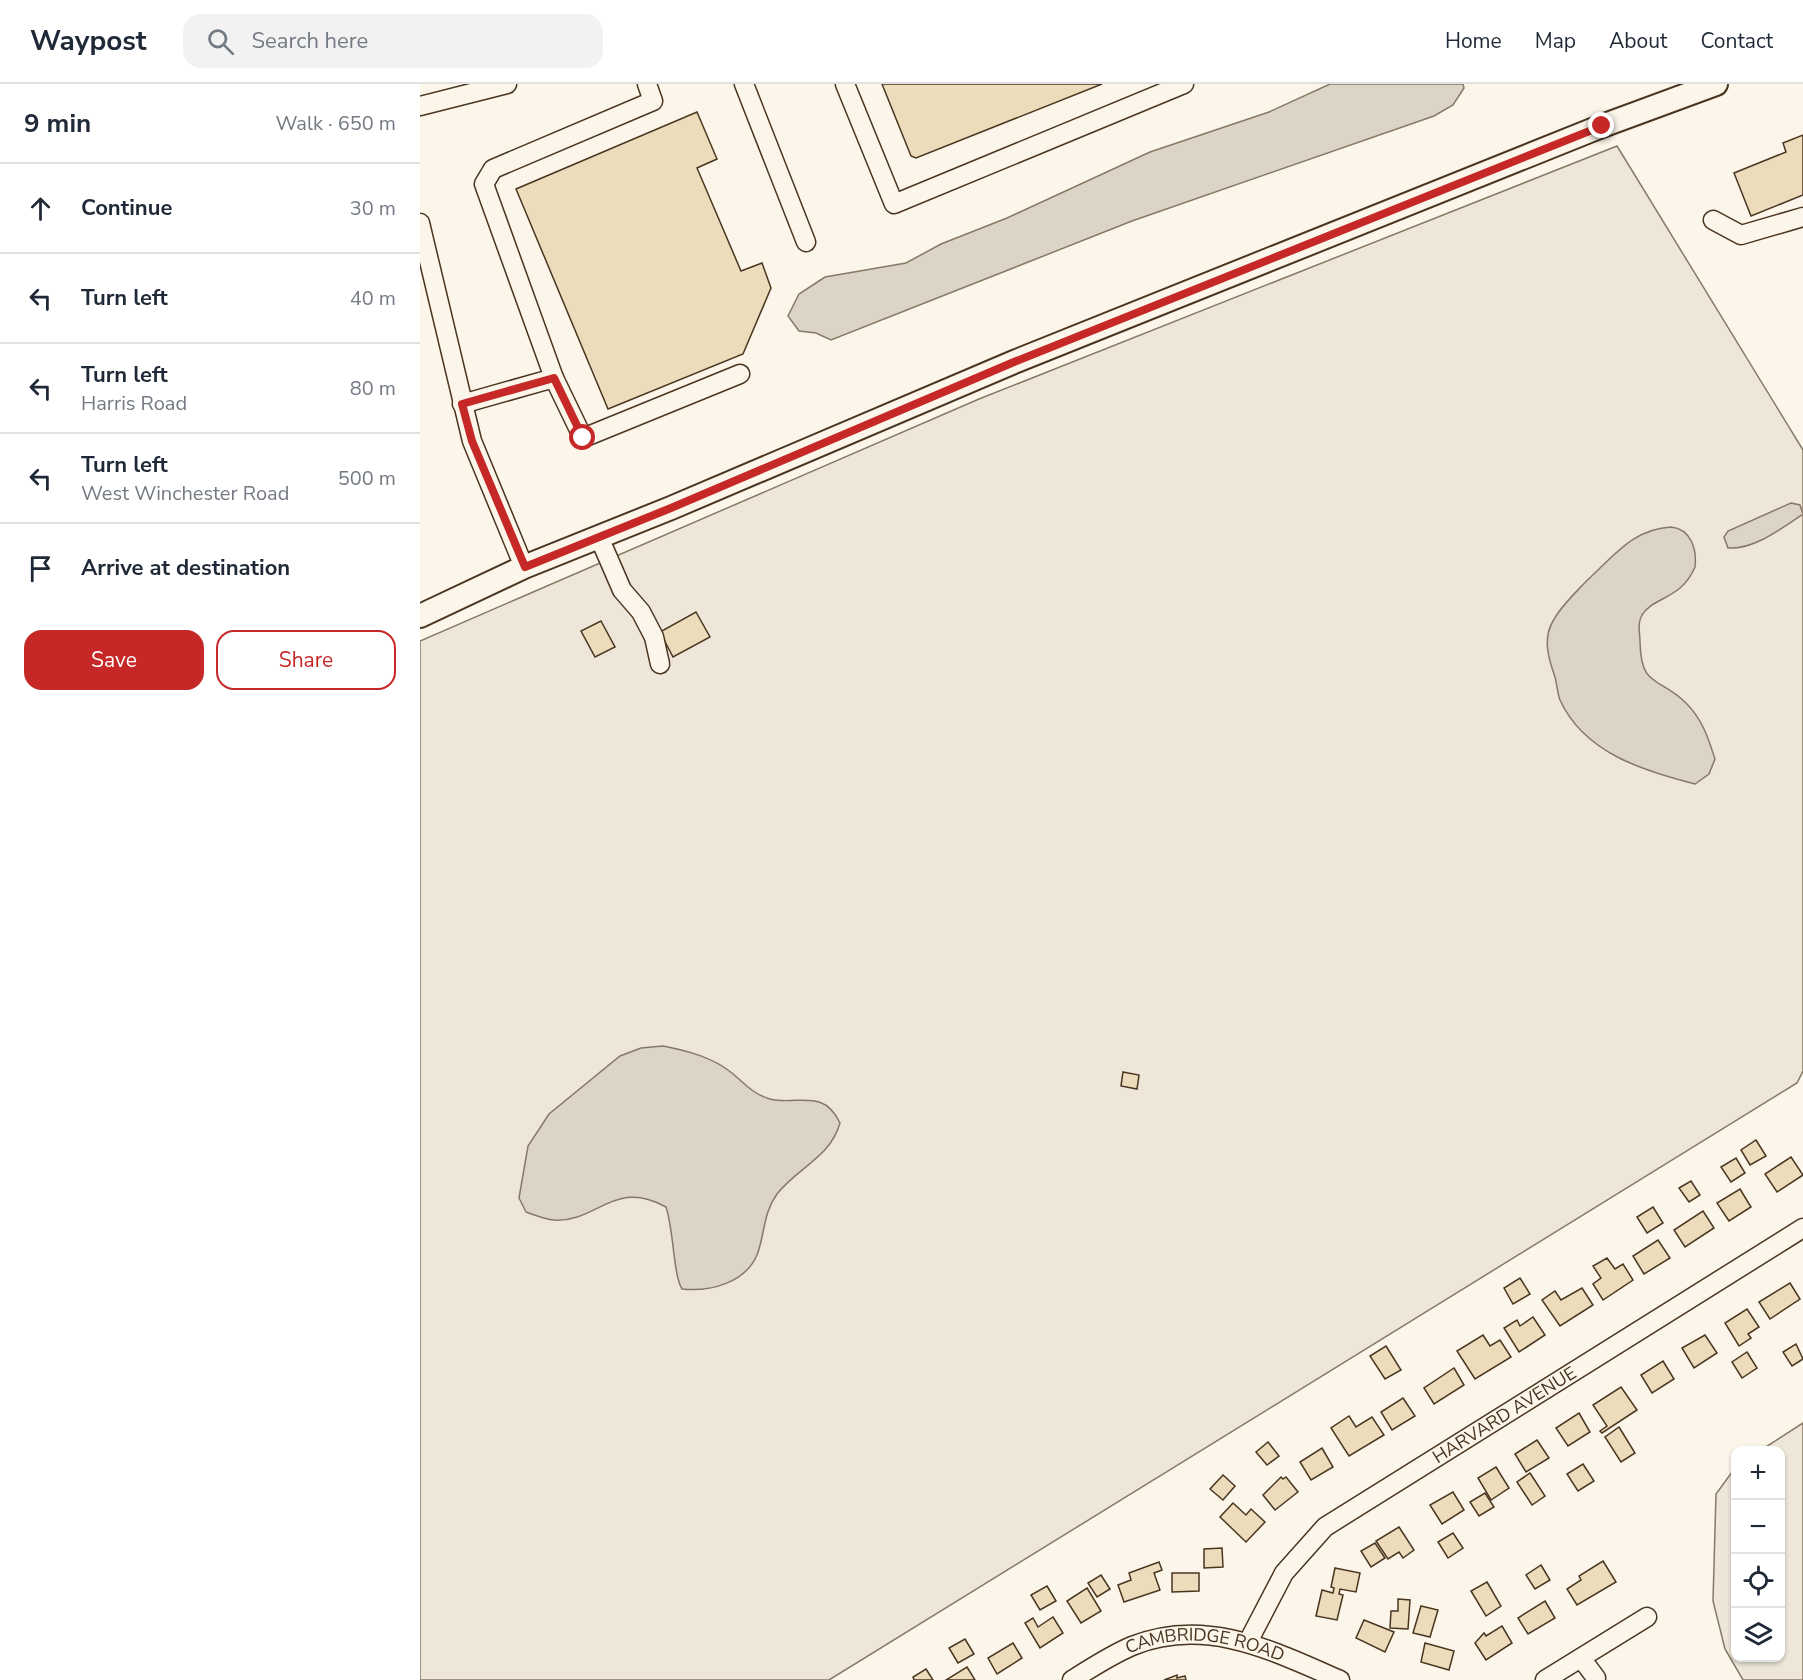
<!DOCTYPE html>
<meta charset="utf-8">
<style>
:root{--surface:#fff;--page:#f2f2f3;--text:#1f2937;--muted:#747a83;--line:#e0e1e3;--accent:#c62828}
body{margin:0;font-family:"Nunito Sans",sans-serif;background:var(--page);color:var(--text)}
.controls{position:absolute;right:18px;bottom:18px;display:grid;overflow:hidden;border-radius:12px;box-shadow:0 2px 4px #0004}
.controls button{width:54px;height:54px;display:grid;place-items:center;padding:0;border:0;border-bottom:2px solid var(--line);background:var(--surface);color:var(--text);font:30px sans-serif}
.stop{position:absolute;width:18px;height:18px;margin:-14px;border:4px solid #c62828;border-radius:50%;background:#fff}
.stop.end{background:#c62828;border-color:#fff;box-shadow:0 2px 6px #0008}
.list{margin:0;padding:0;list-style:none}
h2{display:flex;justify-content:space-between;align-items:center;height:78px;margin:0;padding:0 24px;font-size:26px}
h2 small{font-size:20px;font-weight:400;color:var(--muted)}
.list li{display:grid;grid-template-columns:39px 1fr auto;gap:18px;align-items:center;box-sizing:border-box;height:90px;padding:0 24px;border-top:2px solid var(--line)}
.list b{display:block;font-size:22px;white-space:nowrap}
.list p{margin:0;font-size:20px;white-space:nowrap;color:var(--muted)}
.list em{font-size:20px;font-style:normal;color:var(--muted)}
.actions{display:flex;gap:12px;padding:18px 24px}
.actions a{flex:1;padding:14px 0;border:2px solid var(--accent);border-radius:18px;text-align:center;font-size:21px;color:var(--accent)}
.actions .main{background:var(--accent);color:#fff}
.icon{flex:none;width:33px;height:33px;fill:none;stroke:currentColor;stroke-width:2;stroke-linecap:round;stroke-linejoin:round}
.map{position:relative;flex:none;width:1383px;height:1596px;overflow:hidden}
header{display:flex;align-items:center;gap:36px;box-sizing:border-box;height:84px;padding:0 30px;background:var(--surface);border-bottom:2px solid var(--line)}
header strong{font-size:28px}
nav{display:flex;gap:33px;margin-inline-start:auto;font-size:21px}
.search{width:420px;height:54px;background:var(--page);display:flex;align-items:center;gap:15px;box-sizing:border-box;padding:0 21px;border-radius:18px;color:var(--muted);font-size:22px}
main{display:flex}
aside{flex:1;background:var(--surface)}
.map>svg:first-child{display:block}
.green{fill:#ede6d9;stroke:#887966;stroke-width:1.5}
.water{fill:#dcd4c6;stroke:#887966;stroke-width:1.5}
.building{fill:#ecdcbc;stroke:#4a3520;stroke-width:1.5}
.lines{fill:none;stroke-linecap:round;stroke-linejoin:round}
.minor-casing{stroke:#4a3520;stroke-width:21}
.major-casing{stroke:#4a3520;stroke-width:26}
.minor{stroke:#fbf6e9;stroke-width:18}
.major{stroke:#fbf6e9;stroke-width:22}
.route{stroke:#c62828;stroke-width:8}
.labels{text-anchor:middle;stroke-width:4.5;stroke-linejoin:round;paint-order:stroke}
.street-label{font-size:18px;fill:#4a3520;stroke:#fbf6e9}
</style>
<header>
<strong>Waypost</strong>
<div class="search"><svg class="icon" aria-label="search" viewBox="0 0 24 24"><circle cx="10" cy="10" r="6"/><path d="M15 15l6 6"/></svg>Search here</div>
<nav><a>Home</a><a>Map</a><a>About</a><a>Contact</a></nav>
</header>
<main>
<aside>
<h2>9 min<small>Walk · 650 m</small></h2>
<ul class="list">
<li><svg class="icon" aria-label="ahead" viewBox="0 0 24 24"><path d="M12 20V5M6 11l6-6 6 6"/></svg><div><b>Continue</b></div><em>30 m</em></li>
<li><svg class="icon" aria-label="left" viewBox="0 0 24 24"><path d="M17 20v-9H6M10 6l-5 5 5 5"/></svg><div><b>Turn left</b></div><em>40 m</em></li>
<li><svg class="icon" aria-label="left" viewBox="0 0 24 24"><path d="M17 20v-9H6M10 6l-5 5 5 5"/></svg><div><b>Turn left</b><p>Harris Road</p></div><em>80 m</em></li>
<li><svg class="icon" aria-label="left" viewBox="0 0 24 24"><path d="M17 20v-9H6M10 6l-5 5 5 5"/></svg><div><b>Turn left</b><p>West Winchester Road</p></div><em>500 m</em></li>
<li><svg class="icon" aria-label="arrive" viewBox="0 0 24 24"><path d="M6 21V4h12l-3 4 3 4H6"/></svg><div><b>Arrive at destination</b></div></li>
</ul>
<div class="actions"><a class="main">Save</a><a>Share</a></div>
</aside>
<div class="map">
<svg width="1383" height="1596" viewBox="0 0 1383 1596">
<rect width="100%" height="100%" fill="#fbf6e9"/>
<g class="green">
<path d="M 1197,62 L 1383,366 L 1383,987 L 1377,999 L 409,1596 L 0,1596 L 0,557 L 559,315 Z"/>
<path d="M 1383,1339 L 1383,1596 L 1323,1596 L 1305,1565 L 1293,1517 L 1296,1410 L 1315,1384 L 1316,1574 L 1360,1574 L 1360,1366 L 1341,1366 Z"/>
</g>
<g class="water">
<path d="M 910,0 L 1043,0 L 1044,4 L 1033,21 L 1014,32 L 712,137 L 411,256 L 396,249 L 379,247 L 368,232 L 379,210 L 405,193 L 486,179 L 521,160 L 587,134 L 730,68 L 849,28 Z"/>
<path d="M 1371,419 L 1380,421 L 1383,430 C 1362,444 1334,466 1308,464 L 1304,453 L 1308,447 Z"/>
<path d="M 1251,443 C 1271,445 1277,465 1275,483 C 1261,516 1234,512 1222,531 C 1217,540 1220,548 1220,558 C 1221,605 1239,592 1266,619 C 1282,635 1288,653 1295,675 L 1289,690 L 1275,700 C 1224,687 1164,669 1140,616 C 1137,608 1137,598 1134,590 C 1128,573 1123,554 1133,537 C 1140,523 1166,497 1178,486 C 1201,464 1218,445 1251,443 Z"/>
<path d="M 243,962 C 268,967 292,973 312,989 C 325,1000 333,1010 350,1015 C 377,1022 403,1003 420,1039 C 410,1074 378,1083 357,1110 C 343,1129 345,1150 337,1171 C 325,1199 290,1208 262,1205 C 253,1190 254,1147 246,1123 C 194,1094 177,1139 134,1136 C 124,1135 115,1131 106,1128 L 99,1114 L 108,1062 L 129,1030 L 200,972 L 221,964 Z"/>
</g>
<g class="building">
<path d="M 462,0 L 682,0 L 496,74 L 491,72 Z"/>
<path d="M 277,28 L 297,75 L 277,84 L 321,187 L 342,179 L 351,204 L 323,270 L 188,325 L 96,105 Z"/>
<path d="M 1383,51 L 1383,111 L 1331,132 L 1314,89 L 1366,68 L 1363,59 Z"/>
<path d="M 276,528 L 290,553 L 253,573 L 240,548 Z"/>
<path d="M 181,537 L 195,563 L 175,573 L 161,547 Z"/>
<path d="M 703,988 L 719,991 L 717,1005 L 701,1002 Z"/>
<path d="M 1336,1056 L 1346,1072 L 1330,1081 L 1321,1066 Z"/>
<path d="M 1371,1073 L 1383,1091 L 1357,1108 L 1345,1090 Z"/>
<path d="M 1316,1074 L 1325,1089 L 1311,1098 L 1301,1083 Z"/>
<path d="M 1271,1097 L 1280,1111 L 1269,1118 L 1259,1104 Z"/>
<path d="M 1320,1105 L 1331,1123 L 1309,1137 L 1297,1119 Z"/>
<path d="M 1233,1123 L 1243,1139 L 1227,1149 L 1217,1133 Z"/>
<path d="M 1283,1127 L 1294,1144 L 1265,1163 L 1254,1146 Z"/>
<path d="M 1238,1156 L 1250,1174 L 1224,1190 L 1213,1172 Z"/>
<path d="M 1187,1174 L 1195,1185 L 1203,1180 L 1213,1196 L 1183,1216 L 1173,1200 L 1181,1194 L 1173,1182 Z"/>
<path d="M 1100,1194 L 1110,1210 L 1093,1220 L 1084,1204 Z"/>
<path d="M 1370,1199 L 1380,1215 L 1350,1235 L 1339,1218 Z"/>
<path d="M 1162,1204 L 1173,1221 L 1140,1242 L 1122,1216 L 1135,1207 L 1141,1216 Z"/>
<path d="M 1327,1225 L 1339,1243 L 1328,1250 L 1331,1254 L 1319,1262 L 1305,1239 Z"/>
<path d="M 1113,1233 L 1125,1251 L 1099,1268 L 1084,1244 L 1097,1236 L 1100,1242 Z"/>
<path d="M 1063,1251 L 1070,1262 L 1080,1256 L 1091,1273 L 1055,1295 L 1037,1267 Z"/>
<path d="M 1285,1251 L 1297,1269 L 1274,1284 L 1262,1264 Z"/>
<path d="M 1376,1260 L 1383,1275 L 1372,1282 L 1363,1268 Z"/>
<path d="M 966,1262 L 981,1286 L 965,1295 L 950,1272 Z"/>
<path d="M 1327,1268 L 1337,1284 L 1322,1294 L 1312,1278 Z"/>
<path d="M 1243,1277 L 1254,1295 L 1232,1309 L 1221,1291 Z"/>
<path d="M 1034,1284 L 1044,1301 L 1014,1320 L 1004,1304 Z"/>
<path d="M 1201,1303 L 1217,1326 L 1182,1349 L 1180,1347 L 1187,1342 L 1173,1321 Z"/>
<path d="M 983,1314 L 995,1332 L 972,1346 L 961,1328 Z"/>
<path d="M 1159,1329 L 1170,1348 L 1148,1362 L 1136,1344 Z"/>
<path d="M 929,1332 L 936,1343 L 952,1333 L 964,1351 L 929,1372 L 911,1344 Z"/>
<path d="M 1199,1343 L 1215,1369 L 1201,1378 L 1185,1353 Z"/>
<path d="M 1117,1356 L 1129,1374 L 1106,1388 L 1095,1370 Z"/>
<path d="M 848,1358 L 859,1372 L 847,1381 L 836,1368 Z"/>
<path d="M 902,1364 L 913,1383 L 891,1396 L 880,1378 Z"/>
<path d="M 1163,1380 L 1174,1397 L 1158,1407 L 1147,1390 Z"/>
<path d="M 1076,1383 L 1089,1404 L 1071,1416 L 1058,1394 Z"/>
<path d="M 1110,1389 L 1125,1412 L 1112,1421 L 1097,1398 Z"/>
<path d="M 803,1391 L 815,1402 L 803,1416 L 790,1405 Z"/>
<path d="M 861,1393 L 863,1395 L 866,1393 L 878,1408 L 855,1426 L 843,1411 Z"/>
<path d="M 1033,1408 L 1044,1426 L 1022,1440 L 1010,1421 Z"/>
<path d="M 1065,1409 L 1074,1423 L 1059,1432 L 1050,1418 Z"/>
<path d="M 813,1419 L 826,1431 L 831,1425 L 845,1438 L 826,1458 L 800,1433 Z"/>
<path d="M 979,1443 L 994,1466 L 983,1474 L 979,1468 L 968,1475 L 956,1457 Z"/>
<path d="M 1033,1449 L 1043,1464 L 1028,1474 L 1018,1458 Z"/>
<path d="M 955,1459 L 965,1474 L 951,1483 L 941,1467 Z"/>
<path d="M 802,1464 L 803,1483 L 784,1484 L 784,1465 Z"/>
<path d="M 1183,1477 L 1196,1498 L 1157,1521 L 1147,1505 L 1161,1496 L 1159,1492 Z"/>
<path d="M 739,1478 L 742,1486 L 734,1489 L 740,1506 L 704,1518 L 698,1501 L 711,1496 L 709,1489 Z"/>
<path d="M 1121,1481 L 1130,1496 L 1115,1505 L 1106,1491 Z"/>
<path d="M 915,1484 L 940,1489 L 936,1508 L 920,1505 L 919,1510 L 923,1511 L 917,1536 L 896,1532 L 902,1506 L 913,1509 L 914,1504 L 911,1503 Z"/>
<path d="M 752,1489 L 779,1489 L 779,1507 L 752,1508 Z"/>
<path d="M 681,1491 L 690,1505 L 677,1513 L 668,1499 Z"/>
<path d="M 1067,1498 L 1081,1522 L 1066,1532 L 1051,1507 Z"/>
<path d="M 627,1502 L 636,1517 L 620,1526 L 611,1511 Z"/>
<path d="M 667,1504 L 681,1527 L 661,1539 L 647,1517 Z"/>
<path d="M 978,1515 L 990,1516 L 988,1545 L 970,1544 L 971,1527 L 978,1527 Z"/>
<path d="M 1125,1517 L 1135,1534 L 1108,1550 L 1098,1534 Z"/>
<path d="M 1001,1522 L 1018,1526 L 1010,1553 L 993,1549 Z"/>
<path d="M 633,1533 L 643,1549 L 620,1564 L 605,1539 L 613,1534 L 618,1543 Z"/>
<path d="M 944,1536 L 974,1548 L 965,1568 L 936,1554 Z"/>
<path d="M 1082,1542 L 1092,1559 L 1066,1576 L 1055,1559 L 1064,1549 L 1066,1552 Z"/>
<path d="M 545,1555 L 554,1570 L 538,1579 L 529,1564 Z"/>
<path d="M 593,1559 L 602,1574 L 577,1590 L 568,1574 Z"/>
<path d="M 1005,1559 L 1034,1567 L 1029,1586 L 1001,1578 Z"/>
<path d="M 547,1583 L 555,1596 L 526,1596 Z"/>
<path d="M 506,1585 L 513,1596 L 494,1596 L 493,1593 Z"/>
<path d="M 757,1591 L 757,1594 L 765,1592 L 766,1596 L 744,1596 Z"/>
</g>
<g class="lines">
<g class="minor-casing">
<g id="minor">
<path d="M 324,0 L 386,158"/>
<path d="M 425,0 L 474,120 L 764,0"/>
<path d="M 0,22 L 87,0"/>
<path d="M 1293,136 L 1321,151 L 1383,133"/>
<path d="M 0,139 L 52,357 L 104,483"/>
<path d="M 134,294 L 64,100 L 73,85 L 233,17 L 227,0"/>
<path d="M 42,320 L 134,294 L 163,354 L 320,290"/>
<path d="M 179,453 L 202,506 L 221,528 L 234,553 L 240,580"/>
<path id="s1" d="M 828,1558 L 864,1489 L 905,1443 L 1383,1144"/>
<path d="M 1161,1574 L 1176,1594"/>
<path id="s2" d="M 652,1596 C 671,1584 691,1571 712,1562 C 786,1532 853,1567 920,1596"/>
<path d="M 1125,1596 L 1227,1533"/>
</g>
</g>
<g class="major-casing">
<path id="major" d="M 0,532 L 104,483 L 251,424 L 594,278 L 1182,42 L 1296,0"/>
</g>
<use href="#minor" class="minor"/>
<use href="#major" class="major"/>
</g>
<g class="lines">
<path class="route" d="M 163,354 L 134,294 L 42,320 L 52,357 L 105,483 L 251,424 L 594,278 L 1182,42"/>
</g>
<g class="labels">
<g class="street-label">
<text dy="6" stroke="none"><textPath href="#s1" startOffset="351">HARVARD AVENUE</textPath></text>
<text dy="6" stroke="none"><textPath href="#s2" startOffset="144">CAMBRIDGE ROAD</textPath></text>
</g>
</g>
</svg>
<div class="controls">
<button>+</button>
<button>−</button>
<button><svg class="icon" aria-label="locate" viewBox="0 0 24 24"><circle cx="12" cy="12" r="6"/><path d="M12 2v4M12 18v4M2 12h4M18 12h4"/></svg></button>
<button><svg class="icon" aria-label="layers" viewBox="0 0 24 24"><path d="M12 4l9 5-9 5-9-5zM3 14l9 5 9-5"/></svg></button>
</div>
<div class="stop" style="left:163px;top:354px"></div>
<div class="stop end" style="left:1182px;top:42px"></div>
</div>
</main>
